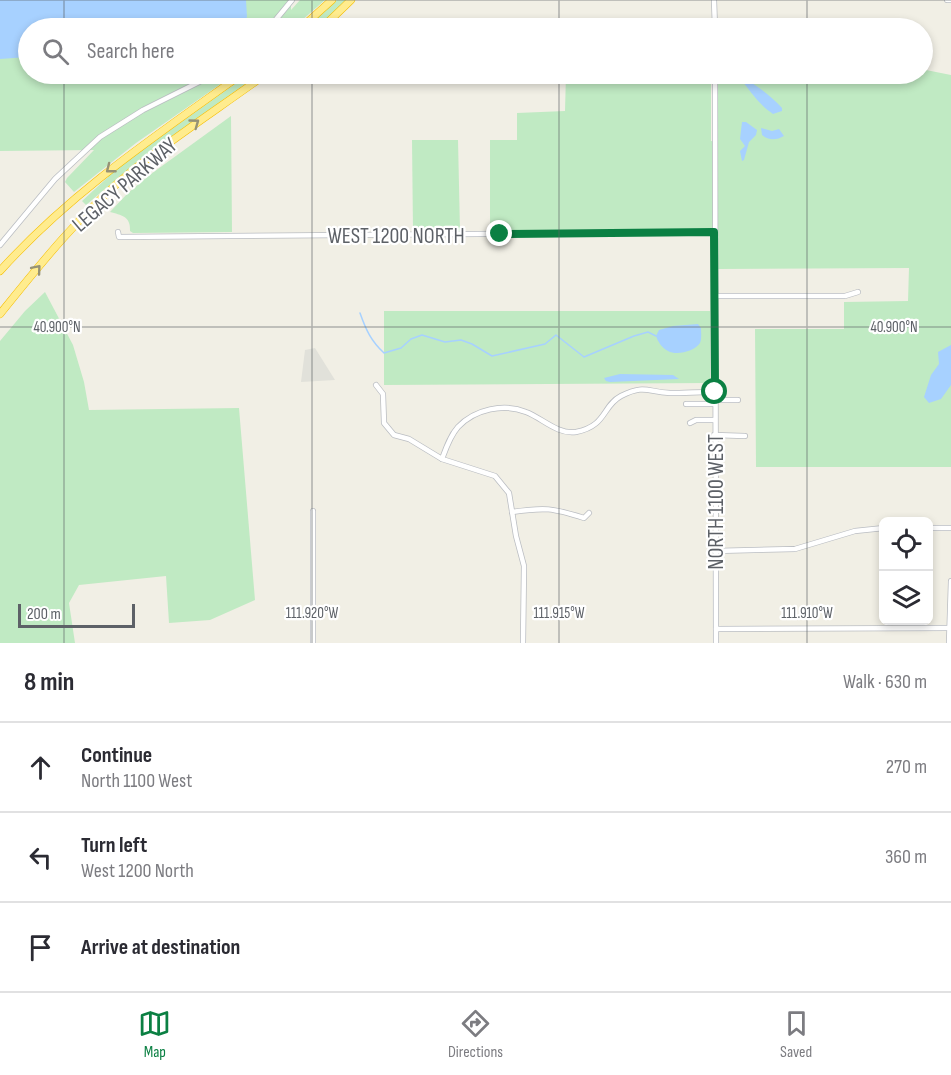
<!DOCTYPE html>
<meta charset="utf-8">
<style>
:root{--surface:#fff;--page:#f2f2f3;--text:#2b2b33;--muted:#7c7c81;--line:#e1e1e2;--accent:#0b8043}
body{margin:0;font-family:"Sofia Sans Condensed",sans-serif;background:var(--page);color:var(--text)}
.controls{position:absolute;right:18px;bottom:18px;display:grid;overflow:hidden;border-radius:9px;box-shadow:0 3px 9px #0003}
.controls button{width:54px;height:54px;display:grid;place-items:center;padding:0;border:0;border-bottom:2px solid var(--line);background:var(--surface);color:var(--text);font:30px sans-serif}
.scale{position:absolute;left:18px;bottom:15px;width:117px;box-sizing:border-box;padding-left:6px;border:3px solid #5d6167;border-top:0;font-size:16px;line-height:21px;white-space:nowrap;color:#5d6167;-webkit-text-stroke:4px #fff;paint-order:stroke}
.stop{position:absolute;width:18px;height:18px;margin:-14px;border:4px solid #0b8043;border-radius:50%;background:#fff}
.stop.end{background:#0b8043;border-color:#fff;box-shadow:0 2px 6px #0008}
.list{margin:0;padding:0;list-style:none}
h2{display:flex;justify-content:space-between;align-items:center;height:78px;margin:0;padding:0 24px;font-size:26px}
h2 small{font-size:20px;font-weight:400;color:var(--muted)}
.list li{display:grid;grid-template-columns:39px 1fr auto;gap:18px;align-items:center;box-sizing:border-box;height:90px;padding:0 24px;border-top:2px solid var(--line)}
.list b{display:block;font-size:22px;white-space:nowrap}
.list p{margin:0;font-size:20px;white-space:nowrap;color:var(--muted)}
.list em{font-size:20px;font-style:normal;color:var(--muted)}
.icon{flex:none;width:33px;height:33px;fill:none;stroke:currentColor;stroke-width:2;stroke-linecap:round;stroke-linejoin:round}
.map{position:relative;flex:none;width:951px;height:643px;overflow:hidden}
.search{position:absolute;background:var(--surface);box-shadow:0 3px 9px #0003;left:18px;right:18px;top:18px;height:66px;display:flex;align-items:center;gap:15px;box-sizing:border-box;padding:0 21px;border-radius:33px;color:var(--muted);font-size:22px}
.sheet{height:348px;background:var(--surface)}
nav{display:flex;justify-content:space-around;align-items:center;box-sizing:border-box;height:84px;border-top:2px solid var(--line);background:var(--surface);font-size:16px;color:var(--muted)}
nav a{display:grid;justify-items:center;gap:3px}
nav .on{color:var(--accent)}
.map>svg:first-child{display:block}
.industrial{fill:#e1e1da}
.green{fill:#c0eac3}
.water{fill:#a7d1ff}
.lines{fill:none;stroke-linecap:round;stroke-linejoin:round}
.stream{stroke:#a7d1ff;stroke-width:1.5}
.minor-casing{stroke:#babdc2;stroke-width:6}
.highway-casing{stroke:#f6be00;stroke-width:8}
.minor{stroke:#fff;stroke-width:4.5}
.highway{stroke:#ffec8e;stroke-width:7}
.oneway{stroke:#969275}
.route{stroke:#0b8043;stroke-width:8}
.ticks{fill:none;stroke:#5d6167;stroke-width:1.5;stroke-opacity:0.45}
.labels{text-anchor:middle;stroke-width:4.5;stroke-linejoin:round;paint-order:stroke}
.street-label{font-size:22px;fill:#5d6167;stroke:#fff}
.ticks-label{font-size:15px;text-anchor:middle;fill:#5d6167;stroke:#fff;stroke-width:4.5;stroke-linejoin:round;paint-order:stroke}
</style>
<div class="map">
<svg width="951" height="643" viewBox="0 0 951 643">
<rect width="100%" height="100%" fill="#f1efe5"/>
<path class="industrial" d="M 315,348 L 335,380 L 301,382 L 305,350 Z"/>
<g class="green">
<path d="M 0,0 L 291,0 L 291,10 L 300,0 L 325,0 L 293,28 L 28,28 L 28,74 L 235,74 L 136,143 L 74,192 L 65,182 L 67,178 L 94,150 L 0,151 Z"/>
<path d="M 337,0 L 347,0 L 317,28 L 306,28 Z"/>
<path d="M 923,41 L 926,41 L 926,70 L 951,75 L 951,467 L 756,467 L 755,329 L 844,329 L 844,302 L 908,301 L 909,268 L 718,269 L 717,229 L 490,230 L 490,140 L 517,140 L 517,113 L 565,111 L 566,74 L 711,74 L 711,141 L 718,142 L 718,74 L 922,74 Z"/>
<path d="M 249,74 L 259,74 L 148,153 L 86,205 L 82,201 L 108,177 L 107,175 Z"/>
<path d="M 231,116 L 232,232 L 133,233 L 130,231 C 131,216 121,215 110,212 L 128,193 L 151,174 Z"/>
<path d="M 412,140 L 458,140 L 460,231 L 413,231 Z"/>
<path d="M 45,292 L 73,345 L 84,382 L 89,410 L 239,408 L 255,600 L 210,620 L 169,623 L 166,576 L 79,585 L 69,603 L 75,643 L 0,643 L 0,341 L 25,311 Z"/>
<path d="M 384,311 L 710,311 L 710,383 L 384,385 Z"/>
</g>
<g class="water">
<path d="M 0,0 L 246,0 L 247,17 L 240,28 L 28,28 L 28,57 L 0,59 Z"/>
<path d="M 741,76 C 757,86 769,94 782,108 L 782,111 L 773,114 C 759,105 750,91 740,78 Z"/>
<path d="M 742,122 L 746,122 L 757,130 L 756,135 L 749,142 L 744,160 L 742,161 L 740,151 L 745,146 L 740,139 Z"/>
<path d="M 761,128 L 772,131 L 779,129 L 784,136 C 777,140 769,141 762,135 Z"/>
<path d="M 698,324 L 701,328 C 701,332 702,339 700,343 C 695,351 677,356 668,351 C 662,348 658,342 656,336 L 659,330 L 673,326 Z"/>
<path d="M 951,345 L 951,385 L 941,399 L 929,403 L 924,397 L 931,375 L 939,364 L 938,352 Z"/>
<path d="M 620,374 L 673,375 L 679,379 L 610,382 L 606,381 L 604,378 Z"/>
</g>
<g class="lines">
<path class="stream" d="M 360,313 C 366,330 371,341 384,353 L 401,348 L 411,339 L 422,335 L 445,342 L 461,340 L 472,344 L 492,356 L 545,344 L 556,335 L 584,357 L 634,336 L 648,332 L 656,336"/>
<g class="minor-casing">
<g id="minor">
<path d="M 714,0 L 715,28"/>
<path d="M 947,0 L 951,0"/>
<path d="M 269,28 L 292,0"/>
<path d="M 715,74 L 716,643"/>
<path d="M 118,232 L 119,237 L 714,232"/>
<path d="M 0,245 L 55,179 L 100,137 L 143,110 L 215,74"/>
<path d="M 714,296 L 845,296 L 858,292"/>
<path d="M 376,385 L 383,394 L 384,423 L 394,435 L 409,439 L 442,459 L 495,476 L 509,493 L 516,536 L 524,566 L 523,643"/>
<path d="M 715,400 L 738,400"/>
<path d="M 686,404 L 715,404"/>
<path d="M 690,423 L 696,420 L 715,420"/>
<path d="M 714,435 L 745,436"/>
<path d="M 442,459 C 446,448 450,436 458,427 C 475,409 504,403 526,412 C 542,418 558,435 576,432 C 607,426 602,406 621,396 C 645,384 647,392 670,393 C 685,393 700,392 715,392"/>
<path d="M 512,512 C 545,507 552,508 584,518 L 589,513"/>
<path d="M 928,528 L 951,528"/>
<path d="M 715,551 L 795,549 L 855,531 L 884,528"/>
<path d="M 716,629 L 949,628"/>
<path d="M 313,643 L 313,511"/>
<path d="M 949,643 L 951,581"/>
</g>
</g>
<g class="highway-casing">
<g id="highway">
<path d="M 301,28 L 332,0"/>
<path d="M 322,28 L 351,0"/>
<path d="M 0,271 C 71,192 157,135 242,74"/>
<path d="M 0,314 C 41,263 82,212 133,170 C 176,136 222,106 266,74"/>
</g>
</g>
<use href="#minor" class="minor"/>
<use href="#highway" class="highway"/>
</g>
<defs><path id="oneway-chevron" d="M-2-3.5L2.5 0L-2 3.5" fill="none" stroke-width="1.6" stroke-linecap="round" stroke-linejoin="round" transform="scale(1.5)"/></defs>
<g class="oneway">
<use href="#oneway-chevron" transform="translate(195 123) rotate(-36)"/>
<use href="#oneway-chevron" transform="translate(110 169) rotate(142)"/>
<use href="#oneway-chevron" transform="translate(37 269) rotate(-50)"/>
</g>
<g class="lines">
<path class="route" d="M 500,234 L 714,232 L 715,392"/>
</g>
<path class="ticks" d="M 0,0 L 951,0M 64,0 L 64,28M 312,0 L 312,28M 559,0 L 559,28M 807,0 L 807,28M 64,74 L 64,643M 312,74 L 312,643M 559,74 L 559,643M 807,74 L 807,643M 0,327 L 951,327"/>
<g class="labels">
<g class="street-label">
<text transform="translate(124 184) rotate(-41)" y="8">LEGACY PARKWAY</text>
<text x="396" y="243">WEST 1200 NORTH</text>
<text transform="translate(715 502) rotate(-90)" y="8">NORTH 1100 WEST</text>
</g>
</g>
<g class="ticks-label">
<text x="57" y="332">40.900°N</text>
<text x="894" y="332">40.900°N</text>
<text x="312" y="618">111.920°W</text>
<text x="559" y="618">111.915°W</text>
<text x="807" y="618">111.910°W</text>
</g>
</svg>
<div class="controls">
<button><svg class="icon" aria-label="locate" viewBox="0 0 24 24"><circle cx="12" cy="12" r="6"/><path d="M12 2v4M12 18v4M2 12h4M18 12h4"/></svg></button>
<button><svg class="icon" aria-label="layers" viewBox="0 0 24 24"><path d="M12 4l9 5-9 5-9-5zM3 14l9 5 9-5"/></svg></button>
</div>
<div class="scale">200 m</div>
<div class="stop" style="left:715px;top:392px"></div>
<div class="stop end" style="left:500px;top:234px"></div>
<div class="search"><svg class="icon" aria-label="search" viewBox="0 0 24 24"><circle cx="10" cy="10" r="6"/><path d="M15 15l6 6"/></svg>Search here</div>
</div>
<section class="sheet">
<h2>8 min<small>Walk · 630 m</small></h2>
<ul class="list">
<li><svg class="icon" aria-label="ahead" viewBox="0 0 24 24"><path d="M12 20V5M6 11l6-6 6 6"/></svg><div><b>Continue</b><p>North 1100 West</p></div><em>270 m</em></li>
<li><svg class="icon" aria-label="left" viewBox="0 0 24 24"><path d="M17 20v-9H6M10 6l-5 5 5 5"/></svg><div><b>Turn left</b><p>West 1200 North</p></div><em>360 m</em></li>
<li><svg class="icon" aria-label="arrive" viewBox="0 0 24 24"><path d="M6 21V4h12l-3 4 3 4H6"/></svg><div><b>Arrive at destination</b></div></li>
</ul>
</section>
<nav>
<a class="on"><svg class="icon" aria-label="map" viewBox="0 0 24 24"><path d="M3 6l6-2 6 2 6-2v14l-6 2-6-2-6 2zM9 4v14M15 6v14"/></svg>Map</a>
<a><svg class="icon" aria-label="directions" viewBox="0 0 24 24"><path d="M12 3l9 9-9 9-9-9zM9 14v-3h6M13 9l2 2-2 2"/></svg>Directions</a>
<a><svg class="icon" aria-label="saved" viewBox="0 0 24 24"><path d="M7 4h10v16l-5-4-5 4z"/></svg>Saved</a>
</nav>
